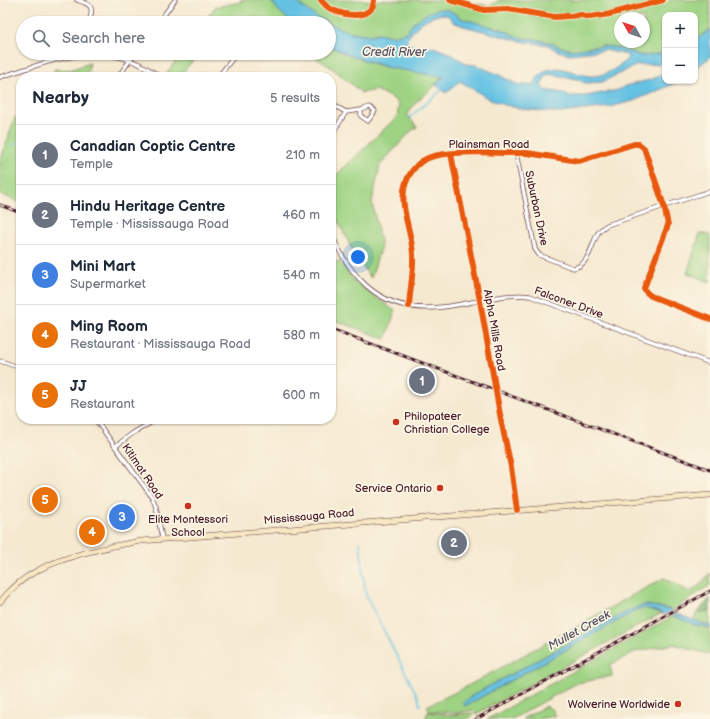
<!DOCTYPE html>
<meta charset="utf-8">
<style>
:root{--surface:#fff;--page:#f2f2f3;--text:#1f2937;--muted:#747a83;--line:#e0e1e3;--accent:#111827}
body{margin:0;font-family:"Balsamiq Sans",sans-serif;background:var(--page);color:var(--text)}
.controls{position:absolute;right:12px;top:12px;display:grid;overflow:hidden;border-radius:8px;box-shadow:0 1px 3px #0004}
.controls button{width:36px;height:36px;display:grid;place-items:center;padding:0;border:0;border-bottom:1px solid var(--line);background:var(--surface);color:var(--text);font:20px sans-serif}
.compass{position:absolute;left:614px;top:12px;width:36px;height:36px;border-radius:50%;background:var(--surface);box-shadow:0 1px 3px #0004;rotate:310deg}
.you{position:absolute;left:358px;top:257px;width:14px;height:14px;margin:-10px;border:3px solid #fff;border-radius:50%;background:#1a73e8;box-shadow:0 0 0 6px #1a73e833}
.badge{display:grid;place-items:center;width:26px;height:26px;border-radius:50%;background:var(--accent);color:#fff;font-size:13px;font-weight:700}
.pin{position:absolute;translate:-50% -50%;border:2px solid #fff;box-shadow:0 1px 4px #0006}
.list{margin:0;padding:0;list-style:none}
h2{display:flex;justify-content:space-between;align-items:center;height:52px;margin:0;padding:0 16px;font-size:17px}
h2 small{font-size:13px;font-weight:400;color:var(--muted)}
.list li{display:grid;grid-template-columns:26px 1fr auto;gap:12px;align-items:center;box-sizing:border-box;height:60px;padding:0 16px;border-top:1px solid var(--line)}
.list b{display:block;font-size:15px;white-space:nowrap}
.list p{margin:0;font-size:13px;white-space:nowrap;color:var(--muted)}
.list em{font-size:13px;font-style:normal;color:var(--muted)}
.icon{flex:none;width:22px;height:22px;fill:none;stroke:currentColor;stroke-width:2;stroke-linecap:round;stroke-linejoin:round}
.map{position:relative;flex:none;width:710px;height:719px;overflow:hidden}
.search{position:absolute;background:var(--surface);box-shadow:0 1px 3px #0004;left:16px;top:16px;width:320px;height:44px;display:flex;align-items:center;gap:10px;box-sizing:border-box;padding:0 14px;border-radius:22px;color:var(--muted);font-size:15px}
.panel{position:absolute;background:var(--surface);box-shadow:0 1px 3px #0004;left:16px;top:72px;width:320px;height:352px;border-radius:16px}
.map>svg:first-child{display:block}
.green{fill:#9ed383;stroke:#747957;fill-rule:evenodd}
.forest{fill:#7eb571;stroke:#646a4e}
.water{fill:#65c2e3;stroke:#587087;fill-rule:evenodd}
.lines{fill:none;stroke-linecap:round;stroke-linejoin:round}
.stream{stroke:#65c2e3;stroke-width:1.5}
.street-casing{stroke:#643d44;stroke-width:5}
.secondary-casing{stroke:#643d44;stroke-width:6}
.street{stroke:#fff;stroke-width:3.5}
.secondary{stroke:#f7e8c3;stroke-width:5}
.rail-casing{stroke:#4a1f2b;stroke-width:3}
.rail{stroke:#fcf5e5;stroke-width:1.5;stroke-dasharray:4.5;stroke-linecap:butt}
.cycleway-casing{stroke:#fcf5e5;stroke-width:8}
.cycleway{stroke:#e8590c;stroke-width:6}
.poi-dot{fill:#c8321e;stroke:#fcf5e5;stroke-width:1.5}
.labels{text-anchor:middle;stroke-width:3.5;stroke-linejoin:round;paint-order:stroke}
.street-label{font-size:11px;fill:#4a1f2b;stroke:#fcf5e5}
.poi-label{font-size:11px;fill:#4a1f2b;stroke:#fcf5e5;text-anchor:end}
.water-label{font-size:12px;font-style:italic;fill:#525062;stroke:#fcf5e5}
</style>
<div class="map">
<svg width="710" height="719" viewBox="0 0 710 719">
<rect width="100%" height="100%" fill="#fcf5e5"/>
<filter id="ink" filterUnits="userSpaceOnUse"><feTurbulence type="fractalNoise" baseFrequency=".025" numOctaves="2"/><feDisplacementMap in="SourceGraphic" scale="8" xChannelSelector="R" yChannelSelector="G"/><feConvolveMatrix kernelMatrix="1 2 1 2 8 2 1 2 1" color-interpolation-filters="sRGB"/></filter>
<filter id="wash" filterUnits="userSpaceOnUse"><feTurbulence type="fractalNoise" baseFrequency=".012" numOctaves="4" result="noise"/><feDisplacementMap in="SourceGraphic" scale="16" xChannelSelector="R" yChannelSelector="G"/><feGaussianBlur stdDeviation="0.9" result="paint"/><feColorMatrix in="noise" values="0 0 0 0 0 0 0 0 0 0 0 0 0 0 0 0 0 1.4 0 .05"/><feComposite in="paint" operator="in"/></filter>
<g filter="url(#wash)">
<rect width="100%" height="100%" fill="#f5e9d0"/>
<g class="green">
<path d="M 240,0 L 271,0 L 278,10 L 292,23 L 265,23 C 251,11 243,20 229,23 C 221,25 211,23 203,23 L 215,7 L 241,2 Z"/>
<path d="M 293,0 L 465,0 L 473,4 L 490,6 L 499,0 L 710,0 L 710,29 L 695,41 L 695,15 L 665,15 L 665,53 L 643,56 L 613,47 L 601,46 L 572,50 L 560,47 L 551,43 L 535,39 L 522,38 L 512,35 L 504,30 L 463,19 L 449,10 L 414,22 L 407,32 L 392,36 L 379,33 L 370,35 L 346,31 L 317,17 ZM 620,18 L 644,18 L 644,42 L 620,42 Z"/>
<path d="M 329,46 C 349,55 370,64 391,68 C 409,71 426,73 444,78 L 416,102 L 407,115 L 417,127 L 411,131 L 380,165 L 372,202 L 381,246 L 371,278 L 356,258 L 331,206 L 331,180 L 397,117 L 399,105 L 394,99 L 376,90 L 362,93 L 332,68 L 308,53 L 329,53 Z"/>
<path d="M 181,53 L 199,53 L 179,77 L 166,77 L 165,76 Z"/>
<path d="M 90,63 L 88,71 L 83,77 L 56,77 L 54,69 L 70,70 Z"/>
<path d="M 15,117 L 21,119 L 21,203 L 0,194 L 0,162 Z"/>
<path d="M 700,233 L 710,235 L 710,282 L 687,273 Z"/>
<path d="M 338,260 L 356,283 L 395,311 L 386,339 L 331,319 L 331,272 Z"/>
<path d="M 710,573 L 710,585 L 673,610 L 646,605 L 639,606 L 621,615 L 473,695 L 465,706 L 639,609 L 644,608 L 662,613 L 476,714 L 472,710 L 457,713 L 430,711 L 427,706 L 464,688 L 664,578 L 690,592 L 700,585 Z"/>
<path d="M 710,609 L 710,626 L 693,620 L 698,612 L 705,612 Z"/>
<path d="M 673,616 L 695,625 L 710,628 L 710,655 L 674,644 L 634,652 L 610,665 L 612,676 L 577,683 L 512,719 L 488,719 Z"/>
<path d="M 546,706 L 553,710 L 554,716 L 538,719 L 522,719 Z"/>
<path d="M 428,712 L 452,715 L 472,713 L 474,715 L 467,719 L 425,719 Z"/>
</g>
<path class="forest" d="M 710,598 L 710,609 L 705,612 L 698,612 Z"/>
<g class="water">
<path d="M 271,0 L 293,0 L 317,17 L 346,31 L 370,35 L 379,33 L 392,36 L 407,32 L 414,22 L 428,13 L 439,9 L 449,10 L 463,19 L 504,30 L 513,35 L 522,38 L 535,39 L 551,43 L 560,47 L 571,50 L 602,46 L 613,47 L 643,56 L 665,53 L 665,64 L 637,65 L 602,82 L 585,83 L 577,79 L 549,74 L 546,76 L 541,85 L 545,90 L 563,93 L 568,96 L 586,96 L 618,90 L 626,86 L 653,79 L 665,73 L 665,81 L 677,81 L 669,86 L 633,101 L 609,107 L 560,113 L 522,109 L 505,105 L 489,99 L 460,81 L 446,93 L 435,84 L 444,77 L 390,68 L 351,56 L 329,46 L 329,23 L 292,23 L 278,10 ZM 442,14 L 449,16 L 453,22 L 464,26 L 520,41 L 548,45 L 558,51 L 570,54 L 605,50 L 627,55 L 628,58 C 619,67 609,74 596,76 C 578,78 560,61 544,72 C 539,76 537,77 535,83 L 531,85 L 518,85 L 499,75 L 476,65 L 467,64 L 449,53 L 433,47 L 427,46 L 423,48 L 411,45 L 406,41 C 416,25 424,18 442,14 Z"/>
<path d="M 710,29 L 710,57 L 695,69 L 695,41 Z"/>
<path d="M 646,605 L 673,610 L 663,615 L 662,613 L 645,608 L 639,609 L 465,706 L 463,703 L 473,695 L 621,615 L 639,606 Z"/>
<path d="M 677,614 L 710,626 L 710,628 L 695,625 L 673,616 Z"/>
</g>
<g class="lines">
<g class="stream">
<path d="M 409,118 L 443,89"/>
<path d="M 18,142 L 21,140"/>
<path d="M 12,145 L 15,144"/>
<path d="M 360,542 L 365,591 L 368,600 L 418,697 L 420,705"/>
<path d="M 669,611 L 676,615"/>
</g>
</g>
</g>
<g filter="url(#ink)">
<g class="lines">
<g class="street-casing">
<g id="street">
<path d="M 77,0 C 94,5 93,8 89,23"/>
<path d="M 158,23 L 175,0"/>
<path d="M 0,77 C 55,60 109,36 160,77"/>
<path d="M 118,77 L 135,53"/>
<path d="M 218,77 L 233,58 L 241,53"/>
<path d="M 331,104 L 346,112 L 331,136"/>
<path d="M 346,112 L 361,110 L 370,107 L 375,111 L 368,121 L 361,116 L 361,110"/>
<path d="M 516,153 L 535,249 L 539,255 L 573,268 C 589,266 591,245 598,233 C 600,230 604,227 607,225 L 710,191"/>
<path d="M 451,154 L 480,301 L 501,420 L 511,467 L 517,510"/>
<path d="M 331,233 C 349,275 377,308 427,308 C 443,308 458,305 472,302 C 491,299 510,293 530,296 L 710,363"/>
<path d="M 409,306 C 410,289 414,271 413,254 C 411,225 393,197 412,171 C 417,164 425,158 434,156 C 457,150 492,153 516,153 L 527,153 L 579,161 L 634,144 L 639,144 L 644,148 L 664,206 L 668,225 L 644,288 L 646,292 L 651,296 L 710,319"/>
<path d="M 0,361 L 21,368"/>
<path d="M 95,419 L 152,497 L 156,507 L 162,538"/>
<path d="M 116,446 L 133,433 L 157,419"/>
</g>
</g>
<g class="secondary-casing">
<path id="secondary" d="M 0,602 C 23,573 49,563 84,553 C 103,548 122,544 141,541 L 710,495"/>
</g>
<use href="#street" class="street"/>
<use href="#secondary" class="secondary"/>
<g class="rail-casing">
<g id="rail">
<path d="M 0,205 L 21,213"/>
<path d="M 331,329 L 710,470"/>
<path d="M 476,719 L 710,591"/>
</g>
</g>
<use href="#rail" class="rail"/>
<g class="cycleway-casing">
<g id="cycleway">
<path d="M 321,0 C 324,4 328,8 333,10 C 346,16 373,20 374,0"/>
<path d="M 450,0 L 484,10 L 508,9 L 555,17 L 581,15 L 590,17 L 610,14 L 663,0"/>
<path d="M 451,154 L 480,301 L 501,420 L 511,467 L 517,510"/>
<path d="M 409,306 C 410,289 414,271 413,254 C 411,225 393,197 412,171 C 417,164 425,158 434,156 C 457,150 492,153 516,153 L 527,153 L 579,161 L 634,144 L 639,144 L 644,148 L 664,206 L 668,225 L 644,288 L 646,292 L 651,296 L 710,319"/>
</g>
</g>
<use href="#cycleway" class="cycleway"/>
</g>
</g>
<g class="poi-dot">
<circle cx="396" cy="422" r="4"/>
<circle cx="440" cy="488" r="4"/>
<circle cx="188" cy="506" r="4"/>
<circle cx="678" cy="704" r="4"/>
</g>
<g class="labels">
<g class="street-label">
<text x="489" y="148">Plainsman Road</text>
<text transform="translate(537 208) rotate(78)" y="4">Suburban Drive</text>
<text transform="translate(569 302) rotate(20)" y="4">Falconer Drive</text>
<text transform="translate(495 330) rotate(80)" y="4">Alpha Mills Road</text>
<text transform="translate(143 471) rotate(56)" y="4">Kitimat Road</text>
<text transform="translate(309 516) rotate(-5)" y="4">Mississauga Road</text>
</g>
<g class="poi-label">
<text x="404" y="420" text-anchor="start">Philopateer<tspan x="404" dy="13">Christian College</tspan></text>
<text x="432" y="492">Service Ontario</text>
<text x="188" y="523" text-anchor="middle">Elite Montessori<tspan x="188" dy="13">School</tspan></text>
<text x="670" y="708">Wolverine Worldwide</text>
</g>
<g class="water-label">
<text x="394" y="56">Credit River</text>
<text transform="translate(579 630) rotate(-29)" y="4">Mullet Creek</text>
</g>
</g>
</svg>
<div class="controls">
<button>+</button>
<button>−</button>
</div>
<svg class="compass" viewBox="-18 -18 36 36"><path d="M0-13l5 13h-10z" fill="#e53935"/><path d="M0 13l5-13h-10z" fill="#747a83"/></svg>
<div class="you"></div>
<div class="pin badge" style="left:422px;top:381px;background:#6b7280">1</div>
<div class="pin badge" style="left:454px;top:543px;background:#6b7280">2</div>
<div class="pin badge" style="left:122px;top:517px;background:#3f7fe0">3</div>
<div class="pin badge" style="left:92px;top:532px;background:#e8710a">4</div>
<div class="pin badge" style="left:45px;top:500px;background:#e8710a">5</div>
<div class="search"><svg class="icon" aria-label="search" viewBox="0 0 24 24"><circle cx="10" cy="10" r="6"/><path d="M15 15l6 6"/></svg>Search here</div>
<section class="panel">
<h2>Nearby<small>5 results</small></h2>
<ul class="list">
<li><span class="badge" style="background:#6b7280">1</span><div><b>Canadian Coptic Centre</b><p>Temple</p></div><em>210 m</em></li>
<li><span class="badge" style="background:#6b7280">2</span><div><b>Hindu Heritage Centre</b><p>Temple · Mississauga Road</p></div><em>460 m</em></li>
<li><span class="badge" style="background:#3f7fe0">3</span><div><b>Mini Mart</b><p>Supermarket</p></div><em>540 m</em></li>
<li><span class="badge" style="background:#e8710a">4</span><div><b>Ming Room</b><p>Restaurant · Mississauga Road</p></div><em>580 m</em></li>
<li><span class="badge" style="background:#e8710a">5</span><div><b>JJ</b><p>Restaurant</p></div><em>600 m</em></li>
</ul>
</section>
</div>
